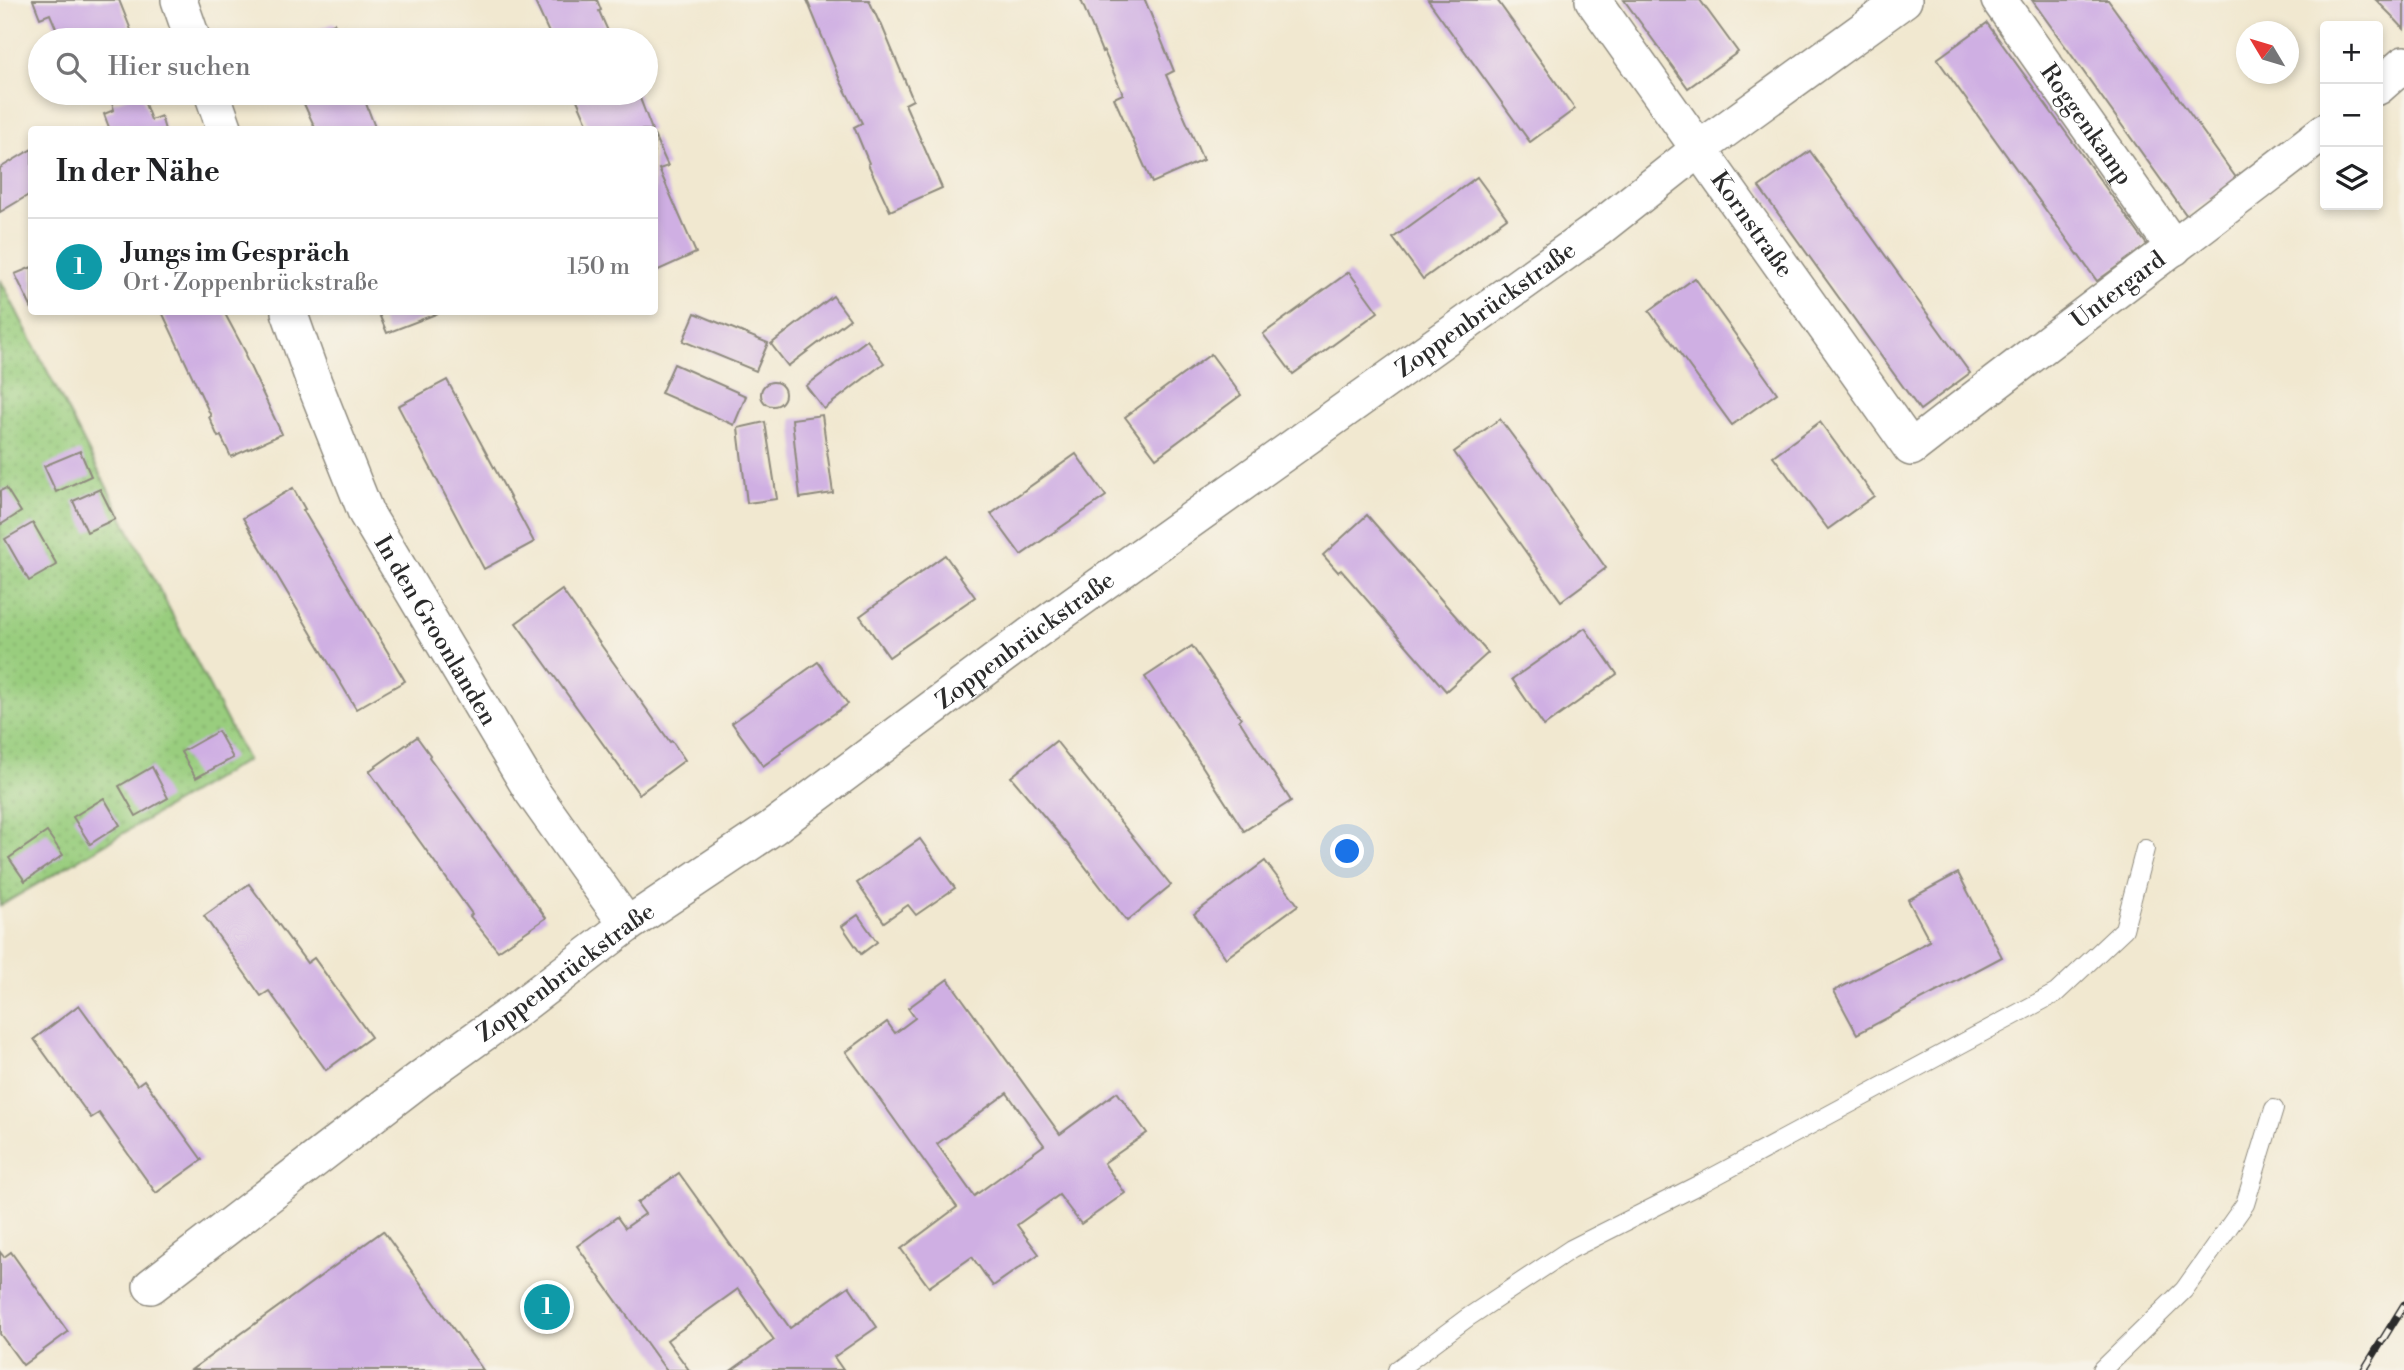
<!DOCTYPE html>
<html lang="de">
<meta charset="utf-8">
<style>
:root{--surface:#fff;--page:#f6f6f6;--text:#202124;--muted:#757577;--line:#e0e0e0;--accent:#0f766e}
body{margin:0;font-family:"Libre Bodoni",serif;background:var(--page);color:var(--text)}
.controls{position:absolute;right:21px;top:21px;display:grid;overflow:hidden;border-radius:7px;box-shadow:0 4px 10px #0003}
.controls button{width:63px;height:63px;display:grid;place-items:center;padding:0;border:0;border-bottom:2px solid var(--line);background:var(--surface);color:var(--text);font:35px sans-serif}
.compass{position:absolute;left:2236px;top:21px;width:63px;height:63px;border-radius:50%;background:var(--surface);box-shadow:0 4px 10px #0003;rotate:308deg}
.you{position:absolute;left:1348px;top:852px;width:24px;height:24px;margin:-18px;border:5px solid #fff;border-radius:50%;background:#1a73e8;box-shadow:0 0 0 10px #1a73e833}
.badge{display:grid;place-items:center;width:46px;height:46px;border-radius:50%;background:var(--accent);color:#fff;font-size:23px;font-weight:700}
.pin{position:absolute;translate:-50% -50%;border:4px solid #fff;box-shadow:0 2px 7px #0006}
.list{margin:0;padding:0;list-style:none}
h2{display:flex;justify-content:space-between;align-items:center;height:91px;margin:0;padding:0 28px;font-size:30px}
h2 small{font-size:23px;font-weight:400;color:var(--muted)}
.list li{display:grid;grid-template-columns:46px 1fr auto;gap:21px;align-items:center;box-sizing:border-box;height:98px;padding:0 28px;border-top:2px solid var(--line)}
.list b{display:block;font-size:26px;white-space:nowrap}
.list p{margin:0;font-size:23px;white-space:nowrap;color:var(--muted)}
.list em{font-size:23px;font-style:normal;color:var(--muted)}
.icon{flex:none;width:38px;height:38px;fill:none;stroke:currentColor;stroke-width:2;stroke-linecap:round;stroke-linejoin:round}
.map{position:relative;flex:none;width:2404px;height:1370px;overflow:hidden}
.search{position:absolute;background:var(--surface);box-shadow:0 4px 10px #0003;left:28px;top:28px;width:630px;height:77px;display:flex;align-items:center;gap:18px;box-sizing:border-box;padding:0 24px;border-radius:38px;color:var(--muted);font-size:26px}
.panel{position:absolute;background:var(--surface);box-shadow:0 4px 10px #0003;left:28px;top:126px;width:630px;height:189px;border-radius:7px}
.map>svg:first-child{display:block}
.grass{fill:url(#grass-dots);stroke:#627c54;stroke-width:2}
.building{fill:#cfafe3;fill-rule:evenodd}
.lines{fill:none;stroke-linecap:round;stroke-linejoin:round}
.service-casing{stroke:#8e8a7e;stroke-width:20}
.minor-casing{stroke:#8e8a7e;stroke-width:38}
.service{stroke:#fff;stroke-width:18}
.minor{stroke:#fff;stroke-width:35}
.rail-casing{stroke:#2b2b2b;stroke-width:8}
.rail{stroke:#f7f3e8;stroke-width:5;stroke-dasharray:16;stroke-linecap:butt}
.labels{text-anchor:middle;stroke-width:6;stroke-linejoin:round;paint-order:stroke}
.street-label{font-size:24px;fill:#2b2b2b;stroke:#f7f3e8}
</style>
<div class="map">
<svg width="2404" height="1370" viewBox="0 0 2404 1370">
<defs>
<pattern id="grass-dots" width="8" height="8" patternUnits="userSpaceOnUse" patternTransform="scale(1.75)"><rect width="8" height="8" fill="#99cd7e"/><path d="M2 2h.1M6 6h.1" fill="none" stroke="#84b06d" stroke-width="1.8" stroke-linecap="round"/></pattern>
</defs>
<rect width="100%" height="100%" fill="#f7f3e8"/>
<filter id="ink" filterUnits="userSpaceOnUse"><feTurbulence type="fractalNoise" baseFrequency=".0143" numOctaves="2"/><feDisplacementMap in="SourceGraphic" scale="14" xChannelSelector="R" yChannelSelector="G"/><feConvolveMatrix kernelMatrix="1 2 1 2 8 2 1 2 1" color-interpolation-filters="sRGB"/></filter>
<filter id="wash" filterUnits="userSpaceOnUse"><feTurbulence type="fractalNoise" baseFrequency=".00686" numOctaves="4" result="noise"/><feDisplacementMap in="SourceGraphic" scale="28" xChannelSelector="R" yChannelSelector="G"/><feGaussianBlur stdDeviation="1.57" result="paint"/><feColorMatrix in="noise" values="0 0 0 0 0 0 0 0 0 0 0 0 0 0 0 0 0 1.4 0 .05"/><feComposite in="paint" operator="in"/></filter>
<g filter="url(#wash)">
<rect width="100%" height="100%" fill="#f1e8d0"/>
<path class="grass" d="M 0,279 L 247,760 L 0,906 Z"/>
<g id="blocks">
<g class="building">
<path d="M 33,0 L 119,0 L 135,40 L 61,40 L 50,14 L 40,18 Z"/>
<path d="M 534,0 L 597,0 L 601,10 L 599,11 L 612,40 L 549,40 L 547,36 L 550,35 Z"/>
<path d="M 807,0 L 869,0 L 879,22 L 880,21 L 913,100 L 905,104 L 942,188 L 890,211 L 868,164 L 869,163 L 854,127 L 862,123 L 840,80 Z"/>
<path d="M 1081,0 L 1145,0 L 1174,71 L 1166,75 L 1203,160 L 1152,183 L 1114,98 L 1123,94 L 1104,51 L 1102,52 Z"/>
<path d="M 1428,0 L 1497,0 L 1575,109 L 1530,142 Z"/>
<path d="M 1624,0 L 1700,0 L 1738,52 L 1688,88 Z"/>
<path d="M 2032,0 L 2108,0 L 2237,179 L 2187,216 Z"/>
<path d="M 2376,0 L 2404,0 L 2404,29 L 2392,16 Z"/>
<path d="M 334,23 L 341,40 L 293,40 Z"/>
<path d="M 1987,23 L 2147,245 L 2097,281 L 1937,59 Z"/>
<path d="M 141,93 L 151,120 L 161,116 L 165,130 L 110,130 L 104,114 L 114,110 L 112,103 Z"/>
<path d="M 299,93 L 362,93 L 376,130 L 316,130 Z"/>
<path d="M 574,93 L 638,93 L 652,130 L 590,130 Z"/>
<path d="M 654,135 L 668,166 L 659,169 L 696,253 L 654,272 Z"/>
<path d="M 32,149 L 32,193 L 0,212 L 0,168 Z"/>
<path d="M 1810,151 L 1970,373 L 1920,410 L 1759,187 Z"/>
<path d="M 1477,177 L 1507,218 L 1423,279 L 1393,238 Z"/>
<path d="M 32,267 L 32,309 L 15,274 Z"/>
<path d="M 1349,272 L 1378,312 L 1293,374 L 1263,334 Z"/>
<path d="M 1695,278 L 1777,393 L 1732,425 L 1649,311 Z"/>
<path d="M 833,296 L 850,319 L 788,366 L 771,344 Z"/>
<path d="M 162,312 L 224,312 L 246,353 L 245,356 L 282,434 L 231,457 L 221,436 L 218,437 L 209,417 L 211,416 Z"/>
<path d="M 378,312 L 441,312 L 387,333 Z"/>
<path d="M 695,313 L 768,343 L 756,371 L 683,341 Z"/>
<path d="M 867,340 L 884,363 L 824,409 L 806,386 Z"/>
<path d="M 1211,354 L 1241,395 L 1156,458 L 1125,417 Z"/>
<path d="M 674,364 L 746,396 L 734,425 L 661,393 Z"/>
<path d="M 447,380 L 534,542 L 484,569 L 398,406 Z"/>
<circle cx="773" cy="394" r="12"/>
<path d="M 822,415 L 833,493 L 800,498 L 792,419 Z"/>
<path d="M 1500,419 L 1552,489 L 1551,491 L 1606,568 L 1561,601 L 1454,452 Z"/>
<path d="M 765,422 L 777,499 L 747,503 L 738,428 Z"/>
<path d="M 1820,422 L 1874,496 L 1828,529 L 1773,456 Z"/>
<path d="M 80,451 L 91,476 L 56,492 L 44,466 Z"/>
<path d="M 1076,454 L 1106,496 L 1021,555 L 991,514 Z"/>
<path d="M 6,488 L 21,512 L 0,525 L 0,491 Z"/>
<path d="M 293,488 L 305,509 L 303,510 L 405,681 L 356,709 L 243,518 Z"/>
<path d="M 100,489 L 115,519 L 87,532 L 73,501 Z"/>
<path d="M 1367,515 L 1488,653 L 1446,691 L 1341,570 L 1338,572 L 1323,555 Z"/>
<path d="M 33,523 L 57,565 L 29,581 L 5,539 Z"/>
<path d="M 945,555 L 975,597 L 889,657 L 860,616 Z"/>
<path d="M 562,590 L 670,742 L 672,741 L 685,760 L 639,794 L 516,623 Z"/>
<path d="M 1585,628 L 1617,674 L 1544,726 L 1512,679 Z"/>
<path d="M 1192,646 L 1241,718 L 1239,720 L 1291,801 L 1244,831 L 1145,677 Z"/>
<path d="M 818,662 L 848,704 L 780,751 L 781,753 L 763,766 L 732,723 Z"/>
<path d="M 218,731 L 233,758 L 196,778 L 181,752 Z"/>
<path d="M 417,737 L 430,755 L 429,757 L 546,918 L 498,951 L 470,916 L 472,914 L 369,771 Z"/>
<path d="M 1056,741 L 1171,885 L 1127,921 L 1070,847 L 1011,777 Z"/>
<path d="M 152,767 L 168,798 L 136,816 L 119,786 Z"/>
<path d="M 104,798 L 120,825 L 90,844 L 73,817 Z"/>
<path d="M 47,832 L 63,855 L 25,881 L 9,858 Z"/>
<path d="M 920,839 L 955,888 L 916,915 L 908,905 L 884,922 L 857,883 Z"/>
<path d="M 1265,861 L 1298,905 L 1226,958 L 1194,914 Z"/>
<path d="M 1958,873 L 2002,957 L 1857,1034 L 1834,991 L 1930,941 L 1908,900 Z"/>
<path d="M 249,884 L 307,963 L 314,958 L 371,1037 L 326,1070 L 269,991 L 261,996 L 204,916 Z"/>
<path d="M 858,915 L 877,942 L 861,954 L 842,926 Z"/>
<path d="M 948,979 L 1060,1134 L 1117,1092 L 1147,1133 L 1104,1163 L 1125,1193 L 1081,1224 L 1059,1195 L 1017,1225 L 1039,1254 L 993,1286 L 972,1257 L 929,1287 L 901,1249 L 957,1207 L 846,1052 L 887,1022 L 895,1033 L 915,1018 L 908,1008 ZM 1007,1093 L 1044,1145 L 974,1196 L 937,1144 Z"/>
<path d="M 79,1005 L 137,1085 L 144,1080 L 202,1160 L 156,1193 L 99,1113 L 91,1118 L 34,1039 Z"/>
<path d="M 679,1173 L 790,1328 L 849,1286 L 877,1327 L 834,1357 L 843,1370 L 732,1370 L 774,1340 L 738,1289 L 667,1340 L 689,1370 L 666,1370 L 577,1246 L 617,1217 L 625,1228 L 645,1214 L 637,1203 Z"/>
<path d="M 383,1231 L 483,1370 L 191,1370 Z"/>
<path d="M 0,1252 L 4,1257 L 11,1252 L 68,1332 L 23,1365 L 0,1334 Z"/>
</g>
</g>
</g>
<g filter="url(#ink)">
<use href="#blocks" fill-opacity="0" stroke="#8e8a7e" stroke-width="2"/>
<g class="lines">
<g class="service-casing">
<g id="service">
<path d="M 1397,1370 L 1467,1318 L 1571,1249 L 1702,1183 L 2056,993 L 2124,929 L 2145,849"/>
<path d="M 2102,1370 L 2184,1290 L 2245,1204 L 2274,1109"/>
</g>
</g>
<g class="minor-casing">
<g id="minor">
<path d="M 179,0 L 193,40"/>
<path id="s1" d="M 1593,0 L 1911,448 C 2048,341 2188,238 2325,131"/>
<path id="s2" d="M 1999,0 L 2174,248"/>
<path d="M 2378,87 L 2404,64"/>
<path d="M 212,93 L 225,130"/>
<path id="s3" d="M 289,312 L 315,385 L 366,513 L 531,790 L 627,925"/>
<path id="s4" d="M 151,1286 L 421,1078 L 512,1013 L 627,925 L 772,828 L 1033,633 L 1598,229 L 1699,149 L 1904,0"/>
</g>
</g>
<use href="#service" class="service"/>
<use href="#minor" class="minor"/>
<g class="rail-casing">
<path id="rail" d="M 2364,1370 L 2404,1305"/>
</g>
<use href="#rail" class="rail"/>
</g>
</g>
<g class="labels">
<g class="street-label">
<text dy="8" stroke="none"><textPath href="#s2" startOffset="152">Roggenkamp</textPath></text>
<text dy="8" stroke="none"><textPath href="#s1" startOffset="275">Kornstraße</textPath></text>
<text dy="8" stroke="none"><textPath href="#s1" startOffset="810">Untergard</textPath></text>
<text dy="8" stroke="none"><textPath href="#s4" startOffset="1654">Zoppenbrückstraße</textPath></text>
<text dy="8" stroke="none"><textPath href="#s3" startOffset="352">In den Groonlanden</textPath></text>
<text dy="8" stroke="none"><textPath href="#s4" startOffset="1087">Zoppenbrückstraße</textPath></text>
<text dy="8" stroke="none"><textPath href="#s4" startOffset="520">Zoppenbrückstraße</textPath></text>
</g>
</g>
</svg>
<div class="controls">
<button>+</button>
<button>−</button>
<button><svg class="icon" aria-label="layers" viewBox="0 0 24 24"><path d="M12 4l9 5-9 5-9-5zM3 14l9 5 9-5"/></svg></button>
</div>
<svg class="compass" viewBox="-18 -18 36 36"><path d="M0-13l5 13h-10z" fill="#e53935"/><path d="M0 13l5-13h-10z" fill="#757577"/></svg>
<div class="you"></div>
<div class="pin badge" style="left:547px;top:1307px;background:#0f9aa8">1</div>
<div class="search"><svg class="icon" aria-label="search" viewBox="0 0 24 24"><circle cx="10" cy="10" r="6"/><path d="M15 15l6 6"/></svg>Hier suchen</div>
<section class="panel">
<h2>In der Nähe<small></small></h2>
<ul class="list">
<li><span class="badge" style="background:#0f9aa8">1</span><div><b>Jungs im Gespräch</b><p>Ort · Zoppenbrückstraße</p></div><em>150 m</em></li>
</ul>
</section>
</div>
